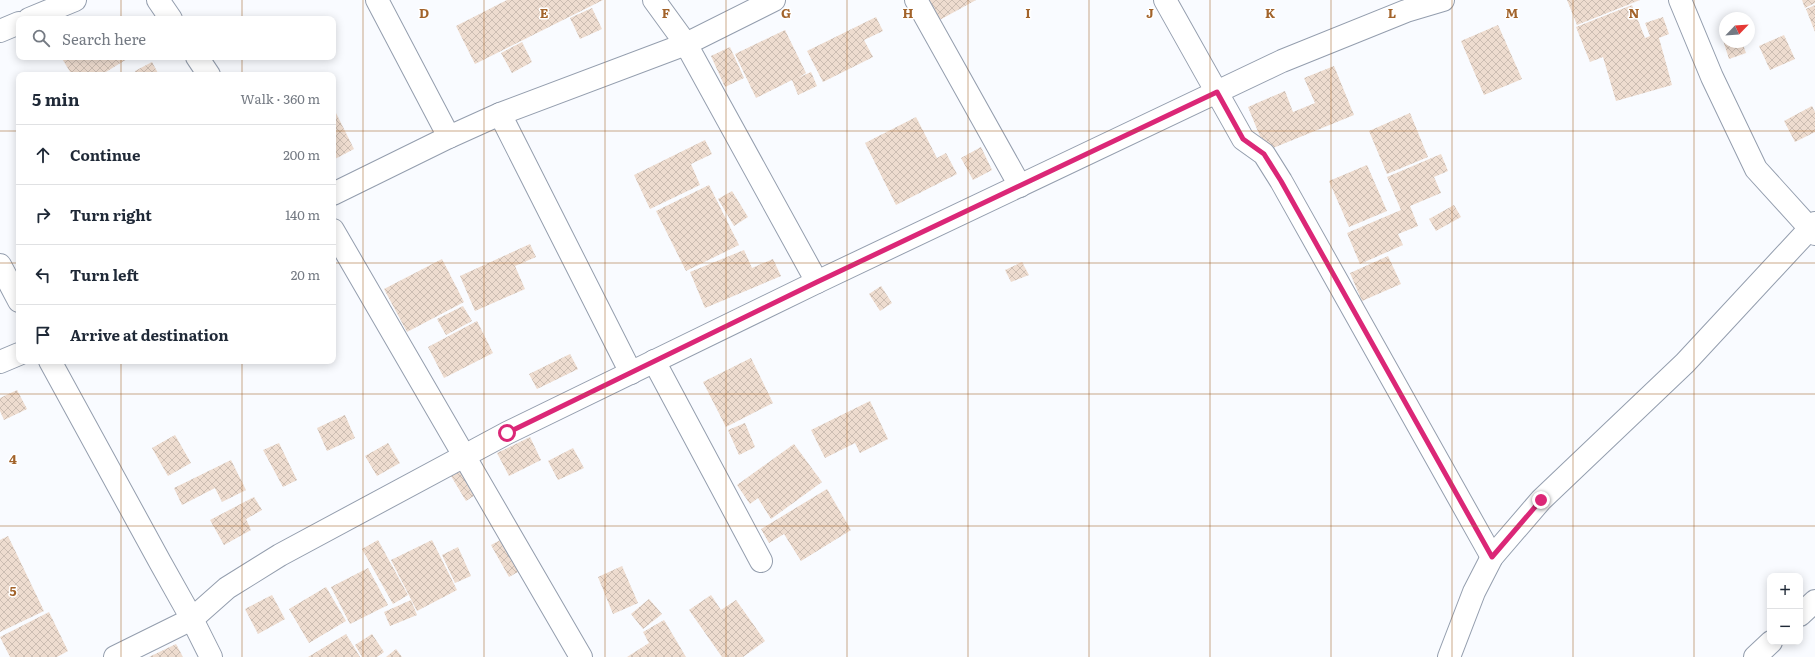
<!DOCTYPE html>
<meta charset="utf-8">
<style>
:root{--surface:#fff;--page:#f2f2f3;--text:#1f2937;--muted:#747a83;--line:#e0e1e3}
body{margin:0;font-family:Literata,serif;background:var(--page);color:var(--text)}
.controls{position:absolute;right:12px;bottom:12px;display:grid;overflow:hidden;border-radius:8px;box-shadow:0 2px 10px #0003}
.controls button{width:36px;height:36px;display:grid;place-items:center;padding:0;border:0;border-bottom:1px solid var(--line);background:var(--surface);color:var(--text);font:20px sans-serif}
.compass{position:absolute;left:1719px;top:12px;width:36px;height:36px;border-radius:50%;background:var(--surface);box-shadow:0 2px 10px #0003;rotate:65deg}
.stop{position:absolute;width:12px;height:12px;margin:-9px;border:3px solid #db2777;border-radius:50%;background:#fff}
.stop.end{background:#db2777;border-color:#fff;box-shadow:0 1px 4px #0008}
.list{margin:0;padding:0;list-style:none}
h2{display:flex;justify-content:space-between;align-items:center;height:52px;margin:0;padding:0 16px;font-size:17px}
h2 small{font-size:13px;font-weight:400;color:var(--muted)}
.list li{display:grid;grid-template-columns:26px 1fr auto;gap:12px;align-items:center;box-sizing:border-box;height:60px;padding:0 16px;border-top:1px solid var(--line)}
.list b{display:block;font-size:15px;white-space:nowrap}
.list em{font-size:13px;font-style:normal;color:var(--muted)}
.icon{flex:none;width:22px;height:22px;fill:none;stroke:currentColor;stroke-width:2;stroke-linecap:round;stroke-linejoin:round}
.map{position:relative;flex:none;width:1815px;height:657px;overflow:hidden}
.search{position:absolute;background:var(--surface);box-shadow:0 2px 10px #0003;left:16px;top:16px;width:320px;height:44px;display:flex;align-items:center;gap:10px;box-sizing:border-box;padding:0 14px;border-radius:8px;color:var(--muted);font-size:15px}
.panel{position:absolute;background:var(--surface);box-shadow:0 2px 10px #0003;left:16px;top:72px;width:320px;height:292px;border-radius:8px}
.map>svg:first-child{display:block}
.building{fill:url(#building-cross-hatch)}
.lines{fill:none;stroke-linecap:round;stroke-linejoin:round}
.street-casing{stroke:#949eae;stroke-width:24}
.street{stroke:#fff;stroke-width:22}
.route{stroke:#db2777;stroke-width:5}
.grid{fill:none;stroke:#a2632a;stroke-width:1;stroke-opacity:0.55}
.grid-label{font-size:13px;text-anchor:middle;font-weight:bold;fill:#a2632a;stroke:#fff;stroke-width:3;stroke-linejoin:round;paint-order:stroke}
</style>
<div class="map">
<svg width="1815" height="657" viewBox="0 0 1815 657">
<defs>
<pattern id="building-cross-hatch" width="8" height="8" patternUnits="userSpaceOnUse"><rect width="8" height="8" fill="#eedccf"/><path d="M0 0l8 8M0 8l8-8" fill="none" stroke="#ccbdb2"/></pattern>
</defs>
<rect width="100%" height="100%" fill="#f9fbff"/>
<g class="building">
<path d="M 507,0 L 603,0 L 475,64 L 456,26 Z"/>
<path d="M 924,0 L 976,0 L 936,22 Z"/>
<path d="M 1567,0 L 1640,0 L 1577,25 Z"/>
<path d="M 1802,0 L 1815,0 L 1815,3 L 1805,8 Z"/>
<path d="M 1632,5 L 1645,38 L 1650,36 L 1645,23 L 1663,17 L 1669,34 L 1659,38 L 1672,85 L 1616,101 L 1603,57 L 1590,62 L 1576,27 Z"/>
<path d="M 1815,5 L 1815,32 L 1806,9 Z"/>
<path d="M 592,8 L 602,29 L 580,39 L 570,18 Z"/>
<path d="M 876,17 L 883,31 L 864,40 L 873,57 L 823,82 L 807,51 Z"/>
<path d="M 1498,25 L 1522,79 L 1484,95 L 1461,41 Z"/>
<path d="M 785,30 L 806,73 L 798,78 L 811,72 L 817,86 L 798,95 L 792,80 L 756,98 L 735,54 Z"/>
<path d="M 1784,35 L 1795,59 L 1770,70 L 1759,46 Z"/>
<path d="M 1725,36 L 1725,42 L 1742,42 L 1746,53 L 1729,59 L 1722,37 Z"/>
<path d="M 522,42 L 532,62 L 512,73 L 501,53 Z"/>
<path d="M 730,47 L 744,78 L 725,87 L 711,56 Z"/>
<path d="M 61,57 L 126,57 L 127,59 L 101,75 L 72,75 Z"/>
<path d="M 152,62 L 159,75 L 137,75 L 135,71 Z"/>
<path d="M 1334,66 L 1354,115 L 1266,151 L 1248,107 L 1285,91 L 1293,112 L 1315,103 L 1304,78 Z"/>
<path d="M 1812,106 L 1815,112 L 1815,132 L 1795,142 L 1784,121 Z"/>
<path d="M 333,107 L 354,149 L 333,160 Z"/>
<path d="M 1410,113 L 1428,157 L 1387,174 L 1369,131 Z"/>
<path d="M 916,117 L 937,158 L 946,153 L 957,174 L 896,205 L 865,143 Z"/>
<path d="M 705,140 L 712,154 L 691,164 L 700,185 L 650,209 L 634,175 Z"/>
<path d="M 981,147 L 992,170 L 973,180 L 961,158 Z"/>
<path d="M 1441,154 L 1448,171 L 1434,177 L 1441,193 L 1410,206 L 1418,226 L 1398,234 L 1403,245 L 1360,264 L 1347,233 L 1401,210 L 1387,177 Z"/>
<path d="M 1367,165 L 1387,211 L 1349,227 L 1329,181 Z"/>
<path d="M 709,185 L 739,245 L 686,271 L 656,211 Z"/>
<path d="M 732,191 L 748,217 L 734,226 L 718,199 Z"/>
<path d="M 1454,205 L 1461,217 L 1436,231 L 1429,219 Z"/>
<path d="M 530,244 L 536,257 L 515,266 L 525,289 L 475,311 L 460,276 Z"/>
<path d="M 744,250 L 752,268 L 773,259 L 781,276 L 705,308 L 690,272 Z"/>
<path d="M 1388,256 L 1401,284 L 1362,301 L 1350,273 Z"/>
<path d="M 442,259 L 464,302 L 407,332 L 384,289 Z"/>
<path d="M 1022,262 L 1029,275 L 1011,282 L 1005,270 Z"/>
<path d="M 881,286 L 892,303 L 880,311 L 869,294 Z"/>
<path d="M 463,306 L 472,321 L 446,335 L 437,319 Z"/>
<path d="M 477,321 L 493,353 L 444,378 L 428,347 Z"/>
<path d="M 570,354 L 578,369 L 537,389 L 529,374 Z"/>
<path d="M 751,358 L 773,403 L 726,427 L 703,382 Z"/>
<path d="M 17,390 L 27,409 L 4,420 L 0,411 L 0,398 Z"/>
<path d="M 870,401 L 888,439 L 860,453 L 855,443 L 825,458 L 811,430 Z"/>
<path d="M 345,415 L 355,438 L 327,451 L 317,428 Z"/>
<path d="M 745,423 L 755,447 L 739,455 L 728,430 Z"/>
<path d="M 175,435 L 191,463 L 168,476 L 152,448 Z"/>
<path d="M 530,437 L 541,460 L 509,476 L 497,453 Z"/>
<path d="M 279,443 L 297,480 L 283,487 L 263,450 Z"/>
<path d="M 388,443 L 400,463 L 377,476 L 365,456 Z"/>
<path d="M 794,444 L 822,482 L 771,519 L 758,498 L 750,504 L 737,485 Z"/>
<path d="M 573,448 L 584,468 L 558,480 L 548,461 Z"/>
<path d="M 231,460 L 246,490 L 222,502 L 215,488 L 182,505 L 174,488 Z"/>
<path d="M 468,464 L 484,489 L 466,501 L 451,476 Z"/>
<path d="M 827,489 L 851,530 L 801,561 L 784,534 L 769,543 L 761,529 Z"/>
<path d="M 254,497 L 262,510 L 246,519 L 251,530 L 224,545 L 210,520 Z"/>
<path d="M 515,532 L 532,564 L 509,577 L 491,545 Z"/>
<path d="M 8,536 L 44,611 L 0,632 L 0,540 Z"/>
<path d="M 378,540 L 408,595 L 393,604 L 362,549 Z"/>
<path d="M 432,540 L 457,590 L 417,611 L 391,560 Z"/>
<path d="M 458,547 L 471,576 L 455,583 L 442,555 Z"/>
<path d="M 622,566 L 638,603 L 613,614 L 598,577 Z"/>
<path d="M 368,568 L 388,605 L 350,624 L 331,587 Z"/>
<path d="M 326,587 L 346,621 L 309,643 L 289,609 Z"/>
<path d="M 272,595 L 285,619 L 258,634 L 245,609 Z"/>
<path d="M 711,595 L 721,610 L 736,600 L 765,641 L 743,657 L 722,657 L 689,610 Z"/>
<path d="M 649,599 L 662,614 L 643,629 L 631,614 Z"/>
<path d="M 411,600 L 417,615 L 390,626 L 384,612 Z"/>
<path d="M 49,612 L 68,651 L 57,657 L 10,657 L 0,637 Z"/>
<path d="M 664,620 L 686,657 L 627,657 L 649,643 L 643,632 Z"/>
<path d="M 346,634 L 360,657 L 308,657 Z"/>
<path d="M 372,634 L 384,652 L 377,657 L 362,657 L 355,645 Z"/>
<path d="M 176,644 L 183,657 L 149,657 Z"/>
<path d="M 396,649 L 402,657 L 386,657 Z"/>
</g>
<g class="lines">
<g class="street-casing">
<g id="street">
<path d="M 158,0 L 171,19"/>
<path d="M 377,0 L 449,137"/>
<path d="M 654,0 L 686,44 L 817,282"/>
<path d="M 916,0 L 1020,186"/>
<path d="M 1165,0 L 1243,139 L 1264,154 L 1281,181 L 1492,557"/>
<path d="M 1680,0 L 1712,77 L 1756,169 L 1815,234"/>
<path d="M 29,19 L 75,0"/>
<path d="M 0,31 L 19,23"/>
<path d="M 197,57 L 209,75"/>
<path d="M 500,114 L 631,373"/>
<path d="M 333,194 L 449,137 L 500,114 L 686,44 L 774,0"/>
<path d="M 333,230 L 581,657"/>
<path d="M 0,265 L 19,301"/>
<path d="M 50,361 L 160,562 L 192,619 L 211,657"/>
<path d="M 654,361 L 761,561"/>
<path d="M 0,362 L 19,354"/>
<path d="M 1800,615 L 1815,601"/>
<path d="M 115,657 L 192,619 L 227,588 L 280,555 L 507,433 L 817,282 L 1282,61 L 1406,11 L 1443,0"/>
<path d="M 1449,657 L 1474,592 L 1492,557 L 1541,500 L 1685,363 L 1815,223"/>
<path d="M 1755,657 L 1771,642"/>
</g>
</g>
<use href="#street" class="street"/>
</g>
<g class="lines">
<path class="route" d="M 507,433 L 817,282 L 1217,92 L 1243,139 L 1264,154 L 1281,181 L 1492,557 L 1541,500"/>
</g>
<path class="grid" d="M 121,0 L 121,19M 242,0 L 242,19M 363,0 L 363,657M 484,0 L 484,657M 605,0 L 605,657M 726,0 L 726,657M 847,0 L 847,657M 968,0 L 968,657M 1089,0 L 1089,657M 1210,0 L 1210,657M 1331,0 L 1331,657M 1452,0 L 1452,657M 1573,0 L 1573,657M 1694,0 L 1694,657M 121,57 L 121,75M 242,57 L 242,75M 0,131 L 19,131M 333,131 L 1815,131M 0,263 L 19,263M 333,263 L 1815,263M 121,361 L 121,657M 242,361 L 242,657M 0,394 L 1815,394M 0,526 L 1815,526"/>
<g class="grid-label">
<text x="424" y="18">D</text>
<text x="544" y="18">E</text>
<text x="666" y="18">F</text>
<text x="786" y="18">G</text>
<text x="908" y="18">H</text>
<text x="1028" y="18">I</text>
<text x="1150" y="18">J</text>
<text x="1270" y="18">K</text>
<text x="1392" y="18">L</text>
<text x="1512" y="18">M</text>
<text x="1634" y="18">N</text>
<text x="13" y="464">4</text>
<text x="13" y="596">5</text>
</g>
</svg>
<div class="controls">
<button>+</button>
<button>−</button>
</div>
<svg class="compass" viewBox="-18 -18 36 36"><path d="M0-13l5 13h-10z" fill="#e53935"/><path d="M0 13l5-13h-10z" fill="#747a83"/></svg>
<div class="stop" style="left:507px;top:433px"></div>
<div class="stop end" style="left:1541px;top:500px"></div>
<div class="search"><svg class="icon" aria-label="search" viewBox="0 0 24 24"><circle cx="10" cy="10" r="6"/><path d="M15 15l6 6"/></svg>Search here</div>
<section class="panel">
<h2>5 min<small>Walk · 360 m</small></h2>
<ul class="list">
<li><svg class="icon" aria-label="ahead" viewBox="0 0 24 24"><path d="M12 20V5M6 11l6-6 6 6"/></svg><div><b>Continue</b></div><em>200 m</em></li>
<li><svg class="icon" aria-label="right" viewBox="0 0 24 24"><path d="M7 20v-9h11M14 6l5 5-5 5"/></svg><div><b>Turn right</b></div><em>140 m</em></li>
<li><svg class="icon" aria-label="left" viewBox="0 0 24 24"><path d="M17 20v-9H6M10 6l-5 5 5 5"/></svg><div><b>Turn left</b></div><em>20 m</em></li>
<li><svg class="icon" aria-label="arrive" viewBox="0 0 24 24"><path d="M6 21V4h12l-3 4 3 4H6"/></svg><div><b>Arrive at destination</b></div></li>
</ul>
</section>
</div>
